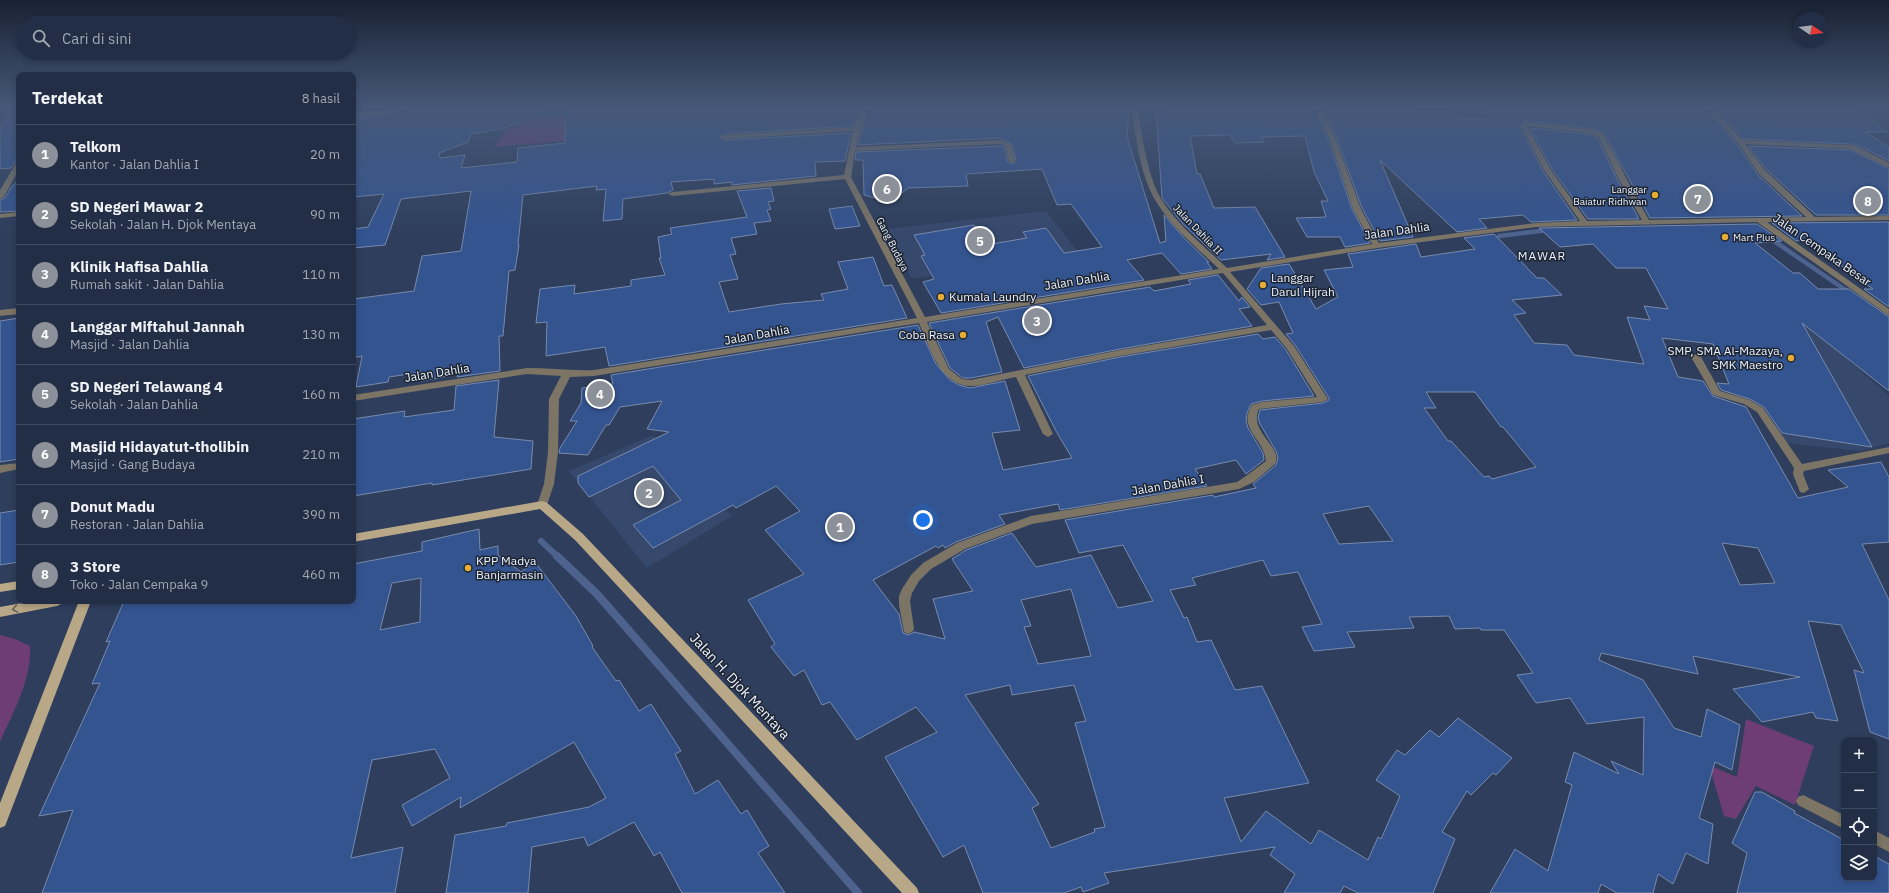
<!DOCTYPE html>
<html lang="id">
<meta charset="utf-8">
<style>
:root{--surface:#222e45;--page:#2e3a50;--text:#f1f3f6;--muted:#a2a8b3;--line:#3f4a5e;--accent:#8c9099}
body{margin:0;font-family:"IBM Plex Sans",sans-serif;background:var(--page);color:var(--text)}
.controls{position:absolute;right:12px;bottom:12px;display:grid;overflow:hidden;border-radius:8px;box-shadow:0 2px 6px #0003}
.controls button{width:36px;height:36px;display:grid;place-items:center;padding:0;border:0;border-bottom:1px solid var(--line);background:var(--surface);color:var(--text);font:20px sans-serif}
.compass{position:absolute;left:1793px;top:12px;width:36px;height:36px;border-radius:50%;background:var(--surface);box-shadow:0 2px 6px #0003;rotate:103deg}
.you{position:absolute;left:923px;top:520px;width:14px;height:14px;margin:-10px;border:3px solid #fff;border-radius:50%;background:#1a73e8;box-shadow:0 0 0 6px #1a73e833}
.badge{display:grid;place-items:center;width:26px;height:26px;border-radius:50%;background:var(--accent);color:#fff;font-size:13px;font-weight:700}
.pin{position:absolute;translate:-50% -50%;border:2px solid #fff;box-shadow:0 1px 4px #0006}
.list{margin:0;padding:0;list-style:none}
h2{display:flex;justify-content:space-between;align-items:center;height:52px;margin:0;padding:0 16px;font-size:17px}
h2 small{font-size:13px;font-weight:400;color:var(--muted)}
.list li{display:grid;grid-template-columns:26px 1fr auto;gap:12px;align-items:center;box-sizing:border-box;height:60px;padding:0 16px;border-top:1px solid var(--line)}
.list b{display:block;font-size:15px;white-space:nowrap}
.list p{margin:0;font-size:13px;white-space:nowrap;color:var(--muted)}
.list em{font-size:13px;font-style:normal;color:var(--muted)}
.icon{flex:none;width:22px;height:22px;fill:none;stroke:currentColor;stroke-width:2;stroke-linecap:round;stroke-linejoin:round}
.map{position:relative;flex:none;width:1889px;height:893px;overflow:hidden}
.search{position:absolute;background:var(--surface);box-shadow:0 2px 6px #0003;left:16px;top:16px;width:340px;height:44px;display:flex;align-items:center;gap:10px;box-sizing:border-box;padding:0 14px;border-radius:22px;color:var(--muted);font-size:15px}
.panel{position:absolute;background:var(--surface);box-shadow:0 2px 6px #0003;left:16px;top:72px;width:340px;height:532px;border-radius:8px}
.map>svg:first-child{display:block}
.built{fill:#36496d}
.green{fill:#6d3d74}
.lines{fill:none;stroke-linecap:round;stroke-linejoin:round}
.stream-far2{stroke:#4d628d;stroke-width:4.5}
.stream-far1{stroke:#4d628d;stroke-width:6}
.stream{stroke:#4d628d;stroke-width:8}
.building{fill:#345490;stroke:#788bad;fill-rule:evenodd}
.minor{fill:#7c7465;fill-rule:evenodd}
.major{fill:#b9a888;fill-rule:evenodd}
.oneway{stroke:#636059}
.poi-dot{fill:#e5ad35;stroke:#1d2533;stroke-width:1.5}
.labels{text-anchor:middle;stroke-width:3;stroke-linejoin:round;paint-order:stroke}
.far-poi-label{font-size:10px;fill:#ecf2fe;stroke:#1d2533;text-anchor:end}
.far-street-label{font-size:10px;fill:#ecf2fe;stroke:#1d2533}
.street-label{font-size:12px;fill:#ecf2fe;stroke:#1d2533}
.far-quarter-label{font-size:12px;letter-spacing:1px;fill:#ecf2fe;stroke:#1d2533}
.poi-label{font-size:12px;fill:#ecf2fe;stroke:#1d2533;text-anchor:start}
.near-street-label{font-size:14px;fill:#ecf2fe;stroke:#1d2533}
</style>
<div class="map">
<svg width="1889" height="893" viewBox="0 0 1889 893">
<rect width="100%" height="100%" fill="#2e3e5c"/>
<g class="built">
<path d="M 1046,211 L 1079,253 L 912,279 L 885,229 Z"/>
<path d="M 1714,307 L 1849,308 L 1810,326 L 1889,396 L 1889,443 L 1859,451 L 1776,442 L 1748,391 Z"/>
<path d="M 653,435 L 732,516 L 647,568 L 569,471 Z"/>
</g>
<g class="green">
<path d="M 581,112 L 579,140 L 494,147 L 507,129 L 515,128 L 520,123 L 549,116 Z"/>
<path d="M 0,635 L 15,639 L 30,646 C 32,680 13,712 0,742 Z"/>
<path d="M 1746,719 L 1814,746 L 1795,805 L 1756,786 L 1736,819 L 1724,816 L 1709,765 L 1737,777 Z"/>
</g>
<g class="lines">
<g class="stream-far2">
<path d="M 1499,236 L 1548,230"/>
<path d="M 1768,237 L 1850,293"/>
</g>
<path class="stream-far1" d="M 541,541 L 558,557"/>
<path class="stream" d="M 557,556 L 597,594 L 858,893"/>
</g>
<g class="building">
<path d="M 10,108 L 19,108 L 19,160 L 15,162 L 11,168 L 0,169 L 0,126 L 4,125 Z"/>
<path d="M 419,108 L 553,108 L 553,110 L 501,129 L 471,134 L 468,142 L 439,153 L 440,158 L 465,155 L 461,168 L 517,162 L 518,148 L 565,143 L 565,108 L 859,108 L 853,126 L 724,134 L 720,137 L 724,140 L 851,133 L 845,161 L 815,162 L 816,176 L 732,185 L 732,182 L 714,184 L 714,179 L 671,182 L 673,190 L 667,193 L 623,199 L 622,219 L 603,221 L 606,189 L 596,190 L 597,186 L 523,195 L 518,245 L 519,245 L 515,270 L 509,271 L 503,336 L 499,336 L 500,371 L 457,377 L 458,374 L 421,381 L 422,372 L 389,377 L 388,382 L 356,387 L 362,356 L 353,358 L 353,299 L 414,291 L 422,256 L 461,251 L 471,191 L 401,199 L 385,245 L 353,248 L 353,229 L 368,227 L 384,194 L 353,197 L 353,118 L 415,111 Z"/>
<path d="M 868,108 L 1129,109 L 1127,137 L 1160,243 L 1166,241 L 1164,215 L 1185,239 L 1209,262 L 1207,262 L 1212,269 L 1181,274 L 1162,253 L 1127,260 L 1144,280 L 941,313 L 923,282 L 934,279 L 921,256 L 925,255 L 914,235 L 974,225 L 986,245 L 1027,238 L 1023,232 L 1046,228 L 1064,253 L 1102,247 L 1071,204 L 1057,205 L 1042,169 L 966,174 L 968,186 L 908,188 L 891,202 L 864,195 L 863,160 L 855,160 L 856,152 L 1000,146 L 1004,146 L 1008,162 L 1013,164 L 1016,161 L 1012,144 L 1000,138 L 858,145 Z"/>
<path d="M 1168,108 L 1314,108 L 1327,136 L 1352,209 L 1370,243 L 1345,247 L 1340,237 L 1307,237 L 1296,218 L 1326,217 L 1321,201 L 1328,201 L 1314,172 L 1305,136 L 1261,137 L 1264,142 L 1235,143 L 1230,135 L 1190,136 L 1197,174 L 1200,174 L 1214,208 L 1255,207 L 1285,257 L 1267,260 L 1271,254 L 1221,260 L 1183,224 L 1162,198 L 1156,110 L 1168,111 Z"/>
<path d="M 1323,108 L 1414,108 L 1415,111 L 1450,112 L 1454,118 L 1489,119 L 1484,108 L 1705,108 L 1737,144 L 1758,175 L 1802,216 L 1650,218 L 1604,133 L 1589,128 L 1525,121 L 1520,127 L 1543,171 L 1577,220 L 1531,222 L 1523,215 L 1479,219 L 1487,228 L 1457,232 L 1380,160 L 1413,237 L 1380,241 L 1362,208 L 1335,134 Z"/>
<path d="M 1715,108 L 1853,108 L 1888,132 L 1865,132 L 1889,147 L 1889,161 L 1860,146 L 1851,144 L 1743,139 Z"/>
<path d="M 1530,128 L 1588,134 L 1597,137 L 1617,179 L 1639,219 L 1588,219 L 1552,169 Z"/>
<path d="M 1748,146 L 1851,150 L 1889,169 L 1889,215 L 1816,215 L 1766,169 Z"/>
<path d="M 19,180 L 19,211 L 0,212 L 0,200 L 5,198 L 12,186 Z"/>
<path d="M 771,188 L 774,201 L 768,202 L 771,209 L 767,210 L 771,221 L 754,223 L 757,234 L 731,238 L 736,254 L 730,255 L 738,279 L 719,282 L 729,312 L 781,304 L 824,300 L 821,294 L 848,289 L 838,262 L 873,257 L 884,286 L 892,285 L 907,318 L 609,366 L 605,347 L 546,356 L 547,322 L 536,323 L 540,289 L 575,285 L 574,294 L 631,286 L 631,280 L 665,275 L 659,258 L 661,258 L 658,237 L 672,234 L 670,228 L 747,217 L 737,191 Z"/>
<path d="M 852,206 L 860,226 L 835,229 L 829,209 Z"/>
<path d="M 1889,222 L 1889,307 L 1864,289 L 1873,289 L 1823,252 L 1804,240 L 1796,241 L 1772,223 Z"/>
<path d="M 1757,224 L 1782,241 L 1755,243 L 1793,273 L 1800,273 L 1818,289 L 1849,289 L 1889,317 L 1889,391 L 1802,323 L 1872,447 L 1782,433 L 1764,407 L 1750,399 L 1721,390 L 1717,383 L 1729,384 L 1713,344 L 1662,338 L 1678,377 L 1703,381 L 1713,396 L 1746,407 L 1798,498 L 1848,487 L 1828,470 L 1881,462 L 1889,477 L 1889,542 L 1862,544 L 1889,600 L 1889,739 L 1870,732 L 1854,670 L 1864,673 L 1841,625 L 1808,621 L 1838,721 L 1816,718 L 1813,712 L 1762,722 L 1733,689 L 1800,677 L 1693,656 L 1698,674 L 1601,653 L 1599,660 L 1643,680 L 1674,728 L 1701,737 L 1707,709 L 1740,725 L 1732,770 L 1715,762 L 1699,818 L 1713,824 L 1708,864 L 1686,853 L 1673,884 L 1658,874 L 1653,893 L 1617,893 L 1601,884 L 1598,893 L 1490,893 L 1515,849 L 1548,871 L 1572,785 L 1565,782 L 1574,752 L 1619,774 L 1611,761 L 1643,775 L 1644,717 L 1587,724 L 1570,698 L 1536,703 L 1517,675 L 1533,673 L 1504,630 L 1481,630 L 1480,628 L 1455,629 L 1449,616 L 1409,617 L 1414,628 L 1347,632 L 1355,647 L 1314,651 L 1302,627 L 1322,624 L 1298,572 L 1271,576 L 1263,560 L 1192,578 L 1196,585 L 1170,590 L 1184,618 L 1187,617 L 1197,642 L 1211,640 L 1235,690 L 1262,686 L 1309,783 L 1224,798 L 1241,842 L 1266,811 L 1311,844 L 1319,830 L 1368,860 L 1378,837 L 1381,839 L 1400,796 L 1376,780 L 1397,750 L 1405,755 L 1430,730 L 1439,737 L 1458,718 L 1512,758 L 1496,775 L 1493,773 L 1471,795 L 1467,791 L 1442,832 L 1455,839 L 1433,893 L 1358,893 L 1344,886 L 1340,893 L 1284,893 L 1295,874 L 1270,855 L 1275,847 L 1104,873 L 1109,883 L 1083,892 L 1081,887 L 1064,893 L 983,893 L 964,845 L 943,857 L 885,757 L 937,732 L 916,707 L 857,740 L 830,702 L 822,705 L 804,670 L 794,676 L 771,647 L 775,644 L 748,600 L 804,574 L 765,530 L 800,511 L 776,486 L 736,508 L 733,505 L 653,548 L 633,525 L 681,500 L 653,466 L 589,497 L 578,483 L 578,476 L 669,432 L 647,429 L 662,401 L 620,407 L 609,425 L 606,425 L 588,455 L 559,453 L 560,448 L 577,421 L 570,421 L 581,403 L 582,388 L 613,384 L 611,375 L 918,325 L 936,364 L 950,380 L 959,385 L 970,388 L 1005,381 L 1020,430 L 992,433 L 1003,470 L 1072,458 L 1056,431 L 1028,376 L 1120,357 L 1258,334 L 1263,339 L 1275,337 L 1286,350 L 1314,396 L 1262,401 L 1251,404 L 1247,413 L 1246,421 L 1248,428 L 1263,453 L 1264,460 L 1246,474 L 1236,460 L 1195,469 L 1207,486 L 1060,510 L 1058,504 L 999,515 L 1005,524 L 956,542 L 945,548 L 943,545 L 938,548 L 936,546 L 873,580 L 899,614 L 903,633 L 909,635 L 914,632 L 945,639 L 933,599 L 973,591 L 952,559 L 966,550 L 1012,533 L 1036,567 L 1091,555 L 1118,608 L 1153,601 L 1123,545 L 1079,553 L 1065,520 L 1213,495 L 1214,497 L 1256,488 L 1253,484 L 1276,465 L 1278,458 L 1276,451 L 1260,424 L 1258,417 L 1260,410 L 1323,403 L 1329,400 L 1329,398 L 1295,345 L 1286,334 L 1293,333 L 1279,302 L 1261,305 L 1247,289 L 1261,268 L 1289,264 L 1316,309 L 1338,297 L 1324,270 L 1353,267 L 1348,254 L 1416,244 L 1421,257 L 1475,249 L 1464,238 L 1494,234 L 1537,278 L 1544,278 L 1562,295 L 1512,300 L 1526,313 L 1514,315 L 1534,343 L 1567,345 L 1574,355 L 1644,364 L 1627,317 L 1650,320 L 1644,306 L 1668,309 L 1646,268 L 1616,268 L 1593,244 L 1560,247 L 1539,228 ZM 1426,392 L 1475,392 L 1501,427 L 1503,427 L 1536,467 L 1492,479 L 1489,476 L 1484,477 L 1451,441 L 1448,441 L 1424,408 L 1436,408 ZM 1369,506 L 1393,541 L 1339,544 L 1323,514 ZM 1722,543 L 1758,548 L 1775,583 L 1740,585 ZM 1071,589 L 1091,656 L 1038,664 L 1024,627 L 1031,626 L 1021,600 ZM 1010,685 L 1012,695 L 1074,685 L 1086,721 L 1075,723 L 1105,827 L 1094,829 L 1095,832 L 1051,848 L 1032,808 L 1039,804 L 965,695 Z"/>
<path d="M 1218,275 L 1239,301 L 1242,297 L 1250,307 L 1239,309 L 1252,326 L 1120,349 L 1024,368 L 998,317 L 986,322 L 1002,372 L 971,378 L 963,378 L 950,368 L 929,323 L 1150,287 L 1154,291 L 1191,284 L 1188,280 Z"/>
<path d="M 19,318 L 19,459 L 0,462 L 0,321 Z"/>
<path d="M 499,380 L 494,437 L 533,441 L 531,469 L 432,485 L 432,483 L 353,496 L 353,419 L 405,411 L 404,417 L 454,410 L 456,386 Z"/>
<path d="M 19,510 L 19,562 L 0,565 L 0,513 Z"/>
<path d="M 479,529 L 480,550 L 498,546 L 498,555 L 521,572 L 535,562 L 576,616 L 593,646 L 592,647 L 616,681 L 619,680 L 639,711 L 651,704 L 681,751 L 675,754 L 695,794 L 718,780 L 741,814 L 747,810 L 769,846 L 758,853 L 785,893 L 682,893 L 660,852 L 654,856 L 634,822 L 588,846 L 584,837 L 532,847 L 528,893 L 446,893 L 455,835 L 506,826 L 507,823 L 589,807 L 606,798 L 574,742 L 460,808 L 461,797 L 412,826 L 402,805 L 450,778 L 435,749 L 372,760 L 351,858 L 403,847 L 395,893 L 42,893 L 73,810 L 39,816 L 100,683 L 92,684 L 110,641 L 106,642 L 124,601 L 353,601 L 353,564 L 422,551 L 422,542 ZM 421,578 L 420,622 L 380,630 L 392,583 Z"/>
<path d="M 1755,792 L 1762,792 L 1795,811 L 1794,813 L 1844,840 L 1844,878 L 1874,878 L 1874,856 L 1889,864 L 1889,893 L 1737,893 L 1747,853 L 1732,843 Z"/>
</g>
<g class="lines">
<g class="minor">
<path d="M 397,108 L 418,108 L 415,110 L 353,117 L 353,113 Z"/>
<path d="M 861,108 L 867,108 L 856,147 L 1000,140 L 1011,144 L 1015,161 L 1012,163 L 1009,161 L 1005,145 L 1000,144 L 855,151 L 851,177 L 925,317 L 1219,269 C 1191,242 1157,216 1145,177 C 1138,155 1135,131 1131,108 L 1137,108 C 1143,137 1146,171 1160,197 C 1176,224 1204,246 1227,268 L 1372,244 L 1353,209 L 1328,135 L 1315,108 L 1321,108 L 1334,135 L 1361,209 L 1379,243 L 1536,223 L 1580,221 L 1544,170 L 1521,126 L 1525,122 L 1589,129 L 1603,134 L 1619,163 L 1626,178 L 1649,220 L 1806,217 L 1759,174 L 1738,143 L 1706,108 L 1713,108 L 1742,140 L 1851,145 L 1859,147 L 1889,163 L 1889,168 L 1851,149 L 1745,144 L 1765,170 L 1815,217 L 1889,216 L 1889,220 L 1767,222 L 1889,309 L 1889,316 L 1757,222 L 1536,227 L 1377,248 L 1230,272 L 1294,346 L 1328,399 L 1323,402 L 1259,409 C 1248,432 1284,447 1275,464 L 1254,482 L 1239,489 L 1032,524 L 965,549 L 931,569 L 919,581 L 912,593 L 910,601 L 914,629 L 912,632 L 908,634 L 904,632 L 899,605 L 899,596 L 902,589 L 911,575 L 923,563 L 957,543 L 1031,516 L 1237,482 L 1246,476 L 1266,461 C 1264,438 1237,429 1252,405 L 1262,402 L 1317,397 L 1287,349 L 1271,330 L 1120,356 L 1025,375 L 1053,434 L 1048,437 L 1043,434 L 1016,377 C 1003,379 984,386 970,386 C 939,385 930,347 919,323 L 594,376 L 570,377 L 559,399 L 558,452 L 554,484 L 546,508 L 538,508 L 537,505 L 544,484 L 548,452 L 549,399 L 561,376 L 527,374 L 353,401 L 353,395 L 527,368 C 550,368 571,371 594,370 L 917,318 L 845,179 L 672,196 L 668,194 L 672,192 L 844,175 L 853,131 L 724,139 L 721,137 L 724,135 L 854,127 ZM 1527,126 L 1588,133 L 1598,136 L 1618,178 L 1642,220 L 1587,221 L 1551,170 ZM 1223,273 L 1267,325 L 1120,350 L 971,380 L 962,379 L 949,369 L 927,322 Z"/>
<path d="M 19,161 L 19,169 L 4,197 L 0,199 L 0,190 L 16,163 Z"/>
<path d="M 19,212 L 19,216 L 0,218 L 0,214 Z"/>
<path d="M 19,308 L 19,314 L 0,316 L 0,310 Z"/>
<path d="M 1696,354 L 1701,357 L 1720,391 L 1750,400 L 1763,408 L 1802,464 L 1889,447 L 1889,453 L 1804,471 L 1803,474 L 1809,489 L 1804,493 L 1800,492 L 1793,474 L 1794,468 L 1757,412 L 1744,404 L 1713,395 L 1691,357 Z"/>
<path d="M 19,463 L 19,469 L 0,473 L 0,465 Z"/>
<path d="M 1803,795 L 1844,815 L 1844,829 L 1798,805 L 1796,801 L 1798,797 Z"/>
<path d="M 1874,830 L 1889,838 L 1889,852 L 1874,844 Z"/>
</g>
<g class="major">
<path d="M 542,501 L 546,502 L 583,534 L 917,888 L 919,893 L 902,893 L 575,540 L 540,509 L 353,542 L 353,534 Z"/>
<path d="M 19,581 L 19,589 L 0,592 L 0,584 Z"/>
<path d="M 33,601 L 63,601 L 61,604 L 57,606 L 0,617 L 0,607 Z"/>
<path d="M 79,601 L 91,601 L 7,821 L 5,826 L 0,828 L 0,803 Z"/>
</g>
</g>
<defs><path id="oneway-chevron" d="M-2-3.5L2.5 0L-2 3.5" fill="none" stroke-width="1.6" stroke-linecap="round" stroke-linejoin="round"/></defs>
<use class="oneway" href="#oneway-chevron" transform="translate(15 609) rotate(170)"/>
<linearGradient id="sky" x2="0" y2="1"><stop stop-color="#192233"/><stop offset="0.46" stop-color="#465878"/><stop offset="1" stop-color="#465878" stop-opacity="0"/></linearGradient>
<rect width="1889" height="233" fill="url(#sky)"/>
<g class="poi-dot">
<circle cx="1655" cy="195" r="4"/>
<circle cx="1725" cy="237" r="4"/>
<circle cx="1263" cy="285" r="4"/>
<circle cx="941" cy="297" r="4"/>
<circle cx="963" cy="335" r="4"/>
<circle cx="1791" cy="358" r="4"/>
<circle cx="468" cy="568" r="4"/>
</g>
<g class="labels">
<g class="far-poi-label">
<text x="1647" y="193">Langgar<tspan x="1647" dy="12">Baiatur Ridhwan</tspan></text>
<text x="1733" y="241" text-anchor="start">Mart Plus</text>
</g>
<g class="far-street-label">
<text transform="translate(1198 229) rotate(46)" y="4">Jalan Dahlia II</text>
<text transform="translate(893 244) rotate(63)" y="4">Gang Budaya</text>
</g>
<g class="street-label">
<text transform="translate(1397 231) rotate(-8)" y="4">Jalan Dahlia</text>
<text transform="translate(1822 250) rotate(35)" y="4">Jalan Cempaka Besar</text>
<text transform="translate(1077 281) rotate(-9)" y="4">Jalan Dahlia</text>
<text transform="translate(757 335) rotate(-10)" y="4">Jalan Dahlia</text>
<text transform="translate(437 373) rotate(-9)" y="4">Jalan Dahlia</text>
<text transform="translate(1168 485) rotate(-10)" y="4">Jalan Dahlia I</text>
</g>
<g class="far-quarter-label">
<text x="1542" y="260">MAWAR</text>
</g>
<g class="poi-label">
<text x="1271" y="282">Langgar<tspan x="1271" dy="14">Darul Hijrah</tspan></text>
<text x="949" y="301">Kumala Laundry</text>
<text x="955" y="339" text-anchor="end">Coba Rasa</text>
<text x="1783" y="355" text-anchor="end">SMP, SMA Al-Mazaya,<tspan x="1783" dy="14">SMK Maestro</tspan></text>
<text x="476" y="565">KPP Madya<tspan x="476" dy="14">Banjarmasin</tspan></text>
</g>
<g class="near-street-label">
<text transform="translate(740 686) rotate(47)" y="5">Jalan H. Djok Mentaya</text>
</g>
</g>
</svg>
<div class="controls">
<button>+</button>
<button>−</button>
<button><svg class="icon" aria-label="locate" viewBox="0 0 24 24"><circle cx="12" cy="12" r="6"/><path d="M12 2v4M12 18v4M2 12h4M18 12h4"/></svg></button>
<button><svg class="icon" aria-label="layers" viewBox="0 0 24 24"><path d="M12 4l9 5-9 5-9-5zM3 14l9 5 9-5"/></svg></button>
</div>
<svg class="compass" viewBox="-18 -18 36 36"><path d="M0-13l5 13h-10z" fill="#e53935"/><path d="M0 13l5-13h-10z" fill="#a2a8b3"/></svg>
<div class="you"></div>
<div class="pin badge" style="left:840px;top:527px">1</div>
<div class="pin badge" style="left:649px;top:493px">2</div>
<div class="pin badge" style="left:1037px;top:321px">3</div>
<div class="pin badge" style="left:600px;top:394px">4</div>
<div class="pin badge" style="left:980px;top:241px">5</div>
<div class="pin badge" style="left:887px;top:189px">6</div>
<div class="pin badge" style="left:1698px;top:199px">7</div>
<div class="pin badge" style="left:1868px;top:201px">8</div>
<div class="search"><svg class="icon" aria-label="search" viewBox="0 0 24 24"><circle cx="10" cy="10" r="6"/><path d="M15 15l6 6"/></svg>Cari di sini</div>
<section class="panel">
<h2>Terdekat<small>8 hasil</small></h2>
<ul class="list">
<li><span class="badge">1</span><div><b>Telkom</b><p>Kantor · Jalan Dahlia I</p></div><em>20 m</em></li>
<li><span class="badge">2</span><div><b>SD Negeri Mawar 2</b><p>Sekolah · Jalan H. Djok Mentaya</p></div><em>90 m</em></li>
<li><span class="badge">3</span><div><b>Klinik Hafisa Dahlia</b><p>Rumah sakit · Jalan Dahlia</p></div><em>110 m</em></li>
<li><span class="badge">4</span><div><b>Langgar Miftahul Jannah</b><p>Masjid · Jalan Dahlia</p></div><em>130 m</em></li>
<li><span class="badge">5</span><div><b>SD Negeri Telawang 4</b><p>Sekolah · Jalan Dahlia</p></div><em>160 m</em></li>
<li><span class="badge">6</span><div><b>Masjid Hidayatut-tholibin</b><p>Masjid · Gang Budaya</p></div><em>210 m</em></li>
<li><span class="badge">7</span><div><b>Donut Madu</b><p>Restoran · Jalan Dahlia</p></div><em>390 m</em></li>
<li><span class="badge">8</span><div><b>3 Store</b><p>Toko · Jalan Cempaka 9</p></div><em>460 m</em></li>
</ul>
</section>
</div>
